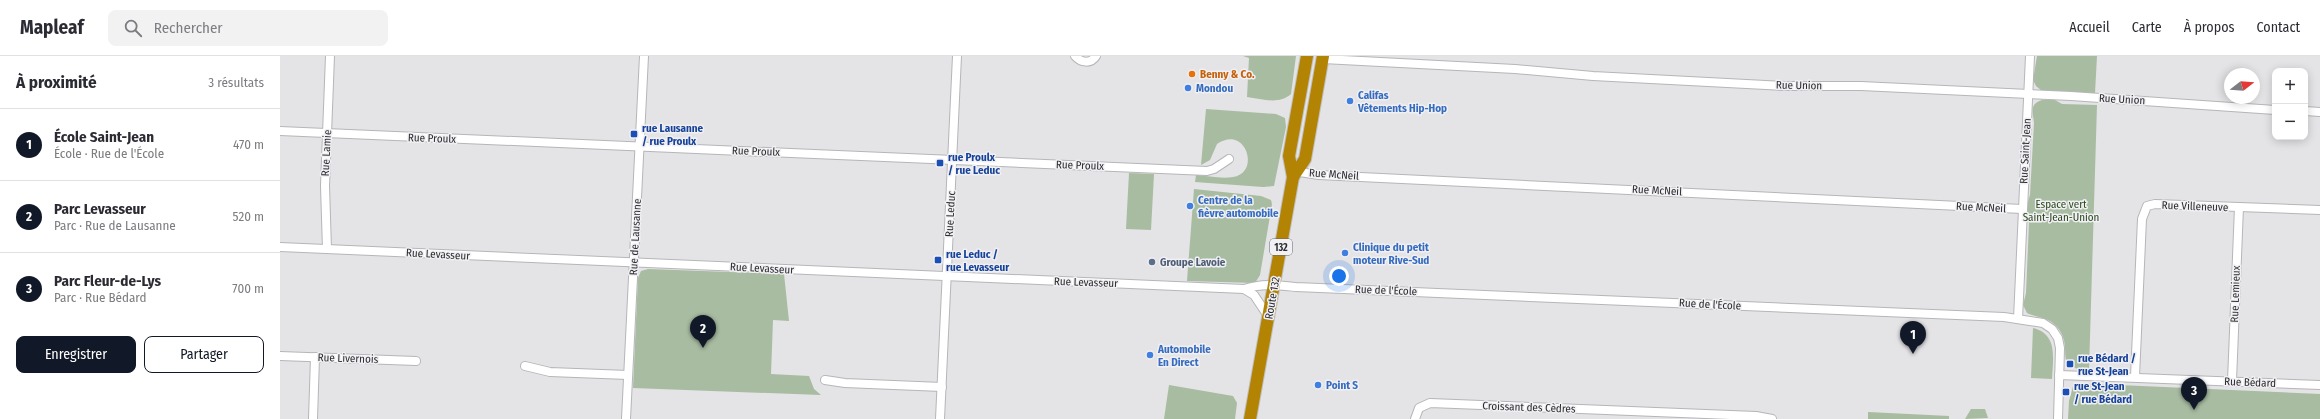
<!DOCTYPE html>
<html lang="fr">
<meta charset="utf-8">
<style>
:root{--surface:#fff;--page:#f2f2f3;--text:#2b2b33;--muted:#7c7c81;--line:#e1e1e2;--accent:#111827}
body{margin:0;font-family:"Fira Sans Condensed",sans-serif;background:var(--page);color:var(--text)}
.controls{position:absolute;right:12px;top:12px;display:grid;overflow:hidden;border-radius:8px;box-shadow:0 2px 10px #0003}
.controls button{width:36px;height:36px;display:grid;place-items:center;padding:0;border:0;border-bottom:1px solid var(--line);background:var(--surface);color:var(--text);font:20px sans-serif}
.compass{position:absolute;left:1944px;top:12px;width:36px;height:36px;border-radius:50%;background:var(--surface);box-shadow:0 2px 10px #0003;rotate:73deg}
.you{position:absolute;left:1059px;top:220px;width:14px;height:14px;margin:-10px;border:3px solid #fff;border-radius:50%;background:#1a73e8;box-shadow:0 0 0 6px #1a73e833}
.badge{display:grid;place-items:center;width:26px;height:26px;border-radius:50%;background:var(--accent);color:#fff;font-size:13px;font-weight:700}
.pin{position:absolute;translate:-50% -33px;filter:drop-shadow(0 1px 2px #0008)}
.pin::after{content:'';position:absolute;top:21px;width:14px;height:12px;background:inherit;clip-path:polygon(0 0,100% 0,50% 100%)}
.list{margin:0;padding:0;list-style:none}
h2{display:flex;justify-content:space-between;align-items:center;height:52px;margin:0;padding:0 16px;font-size:17px}
h2 small{font-size:13px;font-weight:400;color:var(--muted)}
.list li{display:grid;grid-template-columns:26px 1fr auto;gap:12px;align-items:center;box-sizing:border-box;height:72px;padding:0 16px;border-top:1px solid var(--line)}
.list b{display:block;font-size:15px;white-space:nowrap}
.list p{margin:0;font-size:13px;white-space:nowrap;color:var(--muted)}
.list em{font-size:13px;font-style:normal;color:var(--muted)}
.actions{display:flex;gap:8px;padding:12px 16px}
.actions a{flex:1;padding:9px 0;border:1px solid var(--accent);border-radius:8px;text-align:center;font-size:14px;color:var(--accent)}
.actions .main{background:var(--accent);color:#fff}
.icon{flex:none;width:22px;height:22px;fill:none;stroke:currentColor;stroke-width:2;stroke-linecap:round;stroke-linejoin:round}
.map{position:relative;flex:none;width:2040px;height:363px;overflow:hidden}
header{display:flex;align-items:center;gap:24px;box-sizing:border-box;height:56px;padding:0 20px;background:var(--surface);border-bottom:1px solid var(--line)}
header strong{font-size:19px}
nav{display:flex;gap:22px;margin-inline-start:auto;font-size:14px}
.search{width:280px;height:36px;background:var(--page);display:flex;align-items:center;gap:10px;box-sizing:border-box;padding:0 14px;border-radius:8px;color:var(--muted);font-size:15px}
main{display:flex}
aside{flex:1;background:var(--surface)}
.map>svg:first-child{display:block}
.green{fill:#a8bca1}
.lines{fill:none;stroke-linecap:round;stroke-linejoin:round}
.minor-casing{stroke:#b6b5b9;stroke-width:10}
.highway-casing{stroke:#c0c0c0;stroke-width:14}
.minor{stroke:#fff;stroke-width:8}
.highway{stroke:#b38303;stroke-width:12}
.food-dot{fill:#e8710a;stroke:#f1f0f4;stroke-width:1.5}
.shop-dot{fill:#3f7fe0;stroke:#f1f0f4;stroke-width:1.5}
.transit-dot{fill:#1a4fb4;stroke:#f1f0f4;stroke-width:1.5}
.service-dot{fill:#5c6f8a;stroke:#f1f0f4;stroke-width:1.5}
.labels{text-anchor:middle;stroke-width:3;stroke-linejoin:round;paint-order:stroke}
.shield{fill:#f1f0f4;stroke:#686769;stroke-width:1}
.shield-label{font-size:10px;font-weight:bold;fill:#2d2c2e}
.food-label{font-size:11px;font-weight:bold;fill:#c56008;stroke:#f1f0f4;text-anchor:start}
.street-label{font-size:11px;fill:#2d2c2e;stroke:#f1f0f4}
.shop-label{font-size:11px;font-weight:bold;fill:#366cbe;stroke:#f1f0f4;text-anchor:start}
.transit-label{font-size:11px;font-weight:bold;fill:#164399;stroke:#f1f0f4;text-anchor:start}
.park-label{font-size:11px;fill:#28471a;stroke:#f1f0f4}
.service-label{font-size:11px;font-weight:bold;fill:#4e5e75;stroke:#f1f0f4;text-anchor:start}
</style>
<header>
<strong>Mapleaf</strong>
<div class="search"><svg class="icon" aria-label="search" viewBox="0 0 24 24"><circle cx="10" cy="10" r="6"/><path d="M15 15l6 6"/></svg>Rechercher</div>
<nav><a>Accueil</a><a>Carte</a><a>À propos</a><a>Contact</a></nav>
</header>
<main>
<aside>
<h2>À proximité<small>3 résultats</small></h2>
<ul class="list">
<li><span class="badge">1</span><div><b>École Saint-Jean</b><p>École · Rue de l'École</p></div><em>470 m</em></li>
<li><span class="badge">2</span><div><b>Parc Levasseur</b><p>Parc · Rue de Lausanne</p></div><em>520 m</em></li>
<li><span class="badge">3</span><div><b>Parc Fleur-de-Lys</b><p>Parc · Rue Bédard</p></div><em>700 m</em></li>
</ul>
<div class="actions"><a class="main">Enregistrer</a><a>Partager</a></div>
</aside>
<div class="map">
<svg width="2040" height="363" viewBox="0 0 2040 363">
<rect width="100%" height="100%" fill="#e4e3e6"/>
<g class="green">
<path d="M 1016,0 L 1011,38 C 999,49 982,43 967,41 L 969,2 L 963,0 Z"/>
<path d="M 1757,0 L 1817,0 L 1815,37 L 1762,35 L 1756,30 L 1753,24 Z"/>
<path d="M 1762,44 L 1775,44 L 1782,48 L 1817,49 L 1809,314 C 1770,312 1796,293 1777,271 C 1769,261 1758,262 1747,257 L 1743,249 L 1746,237 L 1749,167 C 1747,157 1746,150 1750,139 L 1754,67 C 1753,56 1749,48 1762,44 Z"/>
<path d="M 926,53 L 996,58 L 1005,62 L 1006,71 L 994,130 L 983,131 L 915,126 L 916,119 C 928,120 941,123 953,121 C 981,117 966,68 937,88 L 930,104 L 921,109 Z"/>
<path d="M 849,117 L 874,118 L 871,174 L 846,173 Z"/>
<path d="M 914,133 L 981,140 L 991,144 L 992,148 L 980,219 L 975,227 L 907,225 Z"/>
<path d="M 368,213 L 504,218 L 509,265 L 493,264 L 491,318 L 529,320 L 534,333 L 541,339 L 353,332 L 358,222 L 361,215 Z"/>
<path d="M 1753,272 C 1778,278 1773,302 1772,323 L 1751,322 Z"/>
<path d="M 1794,327 L 2040,338 L 2040,363 L 1788,363 L 1789,345 Z"/>
<path d="M 889,329 L 953,340 L 957,347 L 955,363 L 884,363 Z"/>
<path d="M 1691,353 L 1705,353 L 1708,362 L 1685,363 Z"/>
<path d="M 1588,356 L 1669,360 L 1669,363 L 1588,363 Z"/>
</g>
<g class="lines">
<g class="minor-casing">
<g id="minor">
<path d="M 795,0 C 801,7 811,8 816,0"/>
<path d="M 1043,3 L 1235,13 L 1313,20 L 1505,30 L 1581,30 L 1791,40 L 1995,54"/>
<path d="M 2025,55 L 2040,56"/>
<path d="M 0,75 L 927,115 L 934,113 L 949,103"/>
<path d="M 1013,115 L 1039,119 L 1742,153"/>
<path d="M 0,191 L 964,233 L 974,239 L 988,260"/>
<path d="M 47,193 L 45,130 L 50,0"/>
<path d="M 964,233 C 983,227 997,229 1016,231 L 1724,261 L 1763,267 L 1772,273 L 1778,282 L 1780,292 L 1778,363"/>
<path d="M 1738,263 L 1750,0"/>
<path d="M 0,300 L 136,305"/>
<path d="M 245,310 L 270,316 L 348,319"/>
<path d="M 1779,319 L 2040,329"/>
<path d="M 1855,321 L 1862,163 L 1867,150 L 1875,148 L 2040,154"/>
<path d="M 545,324 L 565,327 L 662,331"/>
<path d="M 1952,325 L 1959,151"/>
<path d="M 33,363 L 35,301"/>
<path d="M 346,363 L 364,0"/>
<path d="M 660,363 L 677,0"/>
<path d="M 1135,363 L 1139,352 L 1150,347 L 1476,360 L 1492,363"/>
</g>
</g>
<g class="highway-casing">
<g id="highway">
<path d="M 1013,121 L 1009,100 L 1027,0"/>
<path d="M 970,363 L 1013,121 L 1025,103 L 1043,0"/>
</g>
</g>
<use href="#minor" class="minor"/>
<use href="#highway" class="highway"/>
</g>
<circle class="food-dot" cx="912" cy="18" r="4"/>
<g class="shop-dot">
<circle cx="908" cy="32" r="4"/>
<circle cx="1070" cy="45" r="4"/>
<circle cx="910" cy="150" r="4"/>
<circle cx="1065" cy="197" r="4"/>
<circle cx="870" cy="299" r="4"/>
<circle cx="1038" cy="329" r="4"/>
</g>
<g class="transit-dot">
<rect x="350" y="74" width="8" height="8" rx="2"/>
<rect x="656" y="103" width="8" height="8" rx="2"/>
<rect x="654" y="200" width="8" height="8" rx="2"/>
<rect x="1786" y="304" width="8" height="8" rx="2"/>
<rect x="1782" y="332" width="8" height="8" rx="2"/>
</g>
<circle class="service-dot" cx="872" cy="206" r="4"/>
<g class="labels">
<rect class="shield" x="990" y="183" width="22" height="16" rx="3"/>
<g class="shield-label">
<text x="1001" y="195">132</text>
</g>
<g class="food-label">
<text x="920" y="22">Benny &amp; Co.</text>
</g>
<g class="street-label">
<text transform="translate(1519 29) rotate(1)" y="4">Rue Union</text>
<text transform="translate(1842 43) rotate(3)" y="4">Rue Union</text>
<text transform="translate(152 82) rotate(2)" y="4">Rue Proulx</text>
<text transform="translate(476 95) rotate(2)" y="4">Rue Proulx</text>
<text transform="translate(1745 95) rotate(-87)" y="4">Rue Saint-Jean</text>
<text transform="translate(46 97) rotate(-87)" y="4">Rue Lamie</text>
<text transform="translate(800 109) rotate(2)" y="4">Rue Proulx</text>
<text transform="translate(1054 118) rotate(4)" y="4">Rue McNeil</text>
<text transform="translate(1377 134) rotate(3)" y="4">Rue McNeil</text>
<text transform="translate(1915 150) rotate(2)" y="4">Rue Villeneuve</text>
<text transform="translate(1701 151) rotate(3)" y="4">Rue McNeil</text>
<text transform="translate(670 158) rotate(-87)" y="4">Rue Leduc</text>
<text transform="translate(355 181) rotate(-87)" y="4">Rue de Lausanne</text>
<text transform="translate(158 198) rotate(3)" y="4">Rue Levasseur</text>
<text transform="translate(482 212) rotate(3)" y="4">Rue Levasseur</text>
<text transform="translate(806 226) rotate(2)" y="4">Rue Levasseur</text>
<text transform="translate(1106 234) rotate(2)" y="4">Rue de l'École</text>
<text transform="translate(1955 238) rotate(-88)" y="4">Rue Lemieux</text>
<text transform="translate(992 242) rotate(-80)" y="4">Route 132</text>
<text transform="translate(1430 248) rotate(3)" y="4">Rue de l'École</text>
<text transform="translate(68 302) rotate(2)" y="4">Rue Livernois</text>
<text transform="translate(1970 326) rotate(2)" y="4">Rue Bédard</text>
<text transform="translate(1249 351) rotate(2)" y="4">Croissant des Cèdres</text>
</g>
<g class="shop-label">
<text x="916" y="36">Mondou</text>
<text x="1078" y="43">Califas<tspan x="1078" dy="13">Vêtements Hip-Hop</tspan></text>
<text x="918" y="148">Centre de la<tspan x="918" dy="13">fièvre automobile</tspan></text>
<text x="1073" y="195">Clinique du petit<tspan x="1073" dy="13">moteur Rive-Sud</tspan></text>
<text x="878" y="297">Automobile<tspan x="878" dy="13">En Direct</tspan></text>
<text x="1046" y="333">Point S</text>
</g>
<g class="transit-label">
<text x="362" y="76">rue Lausanne<tspan x="362" dy="13">/ rue Proulx</tspan></text>
<text x="668" y="105">rue Proulx<tspan x="668" dy="13">/ rue Leduc</tspan></text>
<text x="666" y="202">rue Leduc /<tspan x="666" dy="13">rue Levasseur</tspan></text>
<text x="1798" y="306">rue Bédard /<tspan x="1798" dy="13">rue St-Jean</tspan></text>
<text x="1794" y="334">rue St-Jean<tspan x="1794" dy="13">/ rue Bédard</tspan></text>
</g>
<g class="park-label">
<text x="1781" y="152">Espace vert<tspan x="1781" dy="13">Saint-Jean-Union</tspan></text>
</g>
<g class="service-label">
<text x="880" y="210">Groupe Lavoie</text>
</g>
</g>
</svg>
<div class="controls">
<button>+</button>
<button>−</button>
</div>
<svg class="compass" viewBox="-18 -18 36 36"><path d="M0-13l5 13h-10z" fill="#e53935"/><path d="M0 13l5-13h-10z" fill="#7c7c81"/></svg>
<div class="you"></div>
<div class="pin badge" style="left:1633px;top:298px">1</div>
<div class="pin badge" style="left:423px;top:292px">2</div>
<div class="pin badge" style="left:1914px;top:354px">3</div>
</div>
</main>
